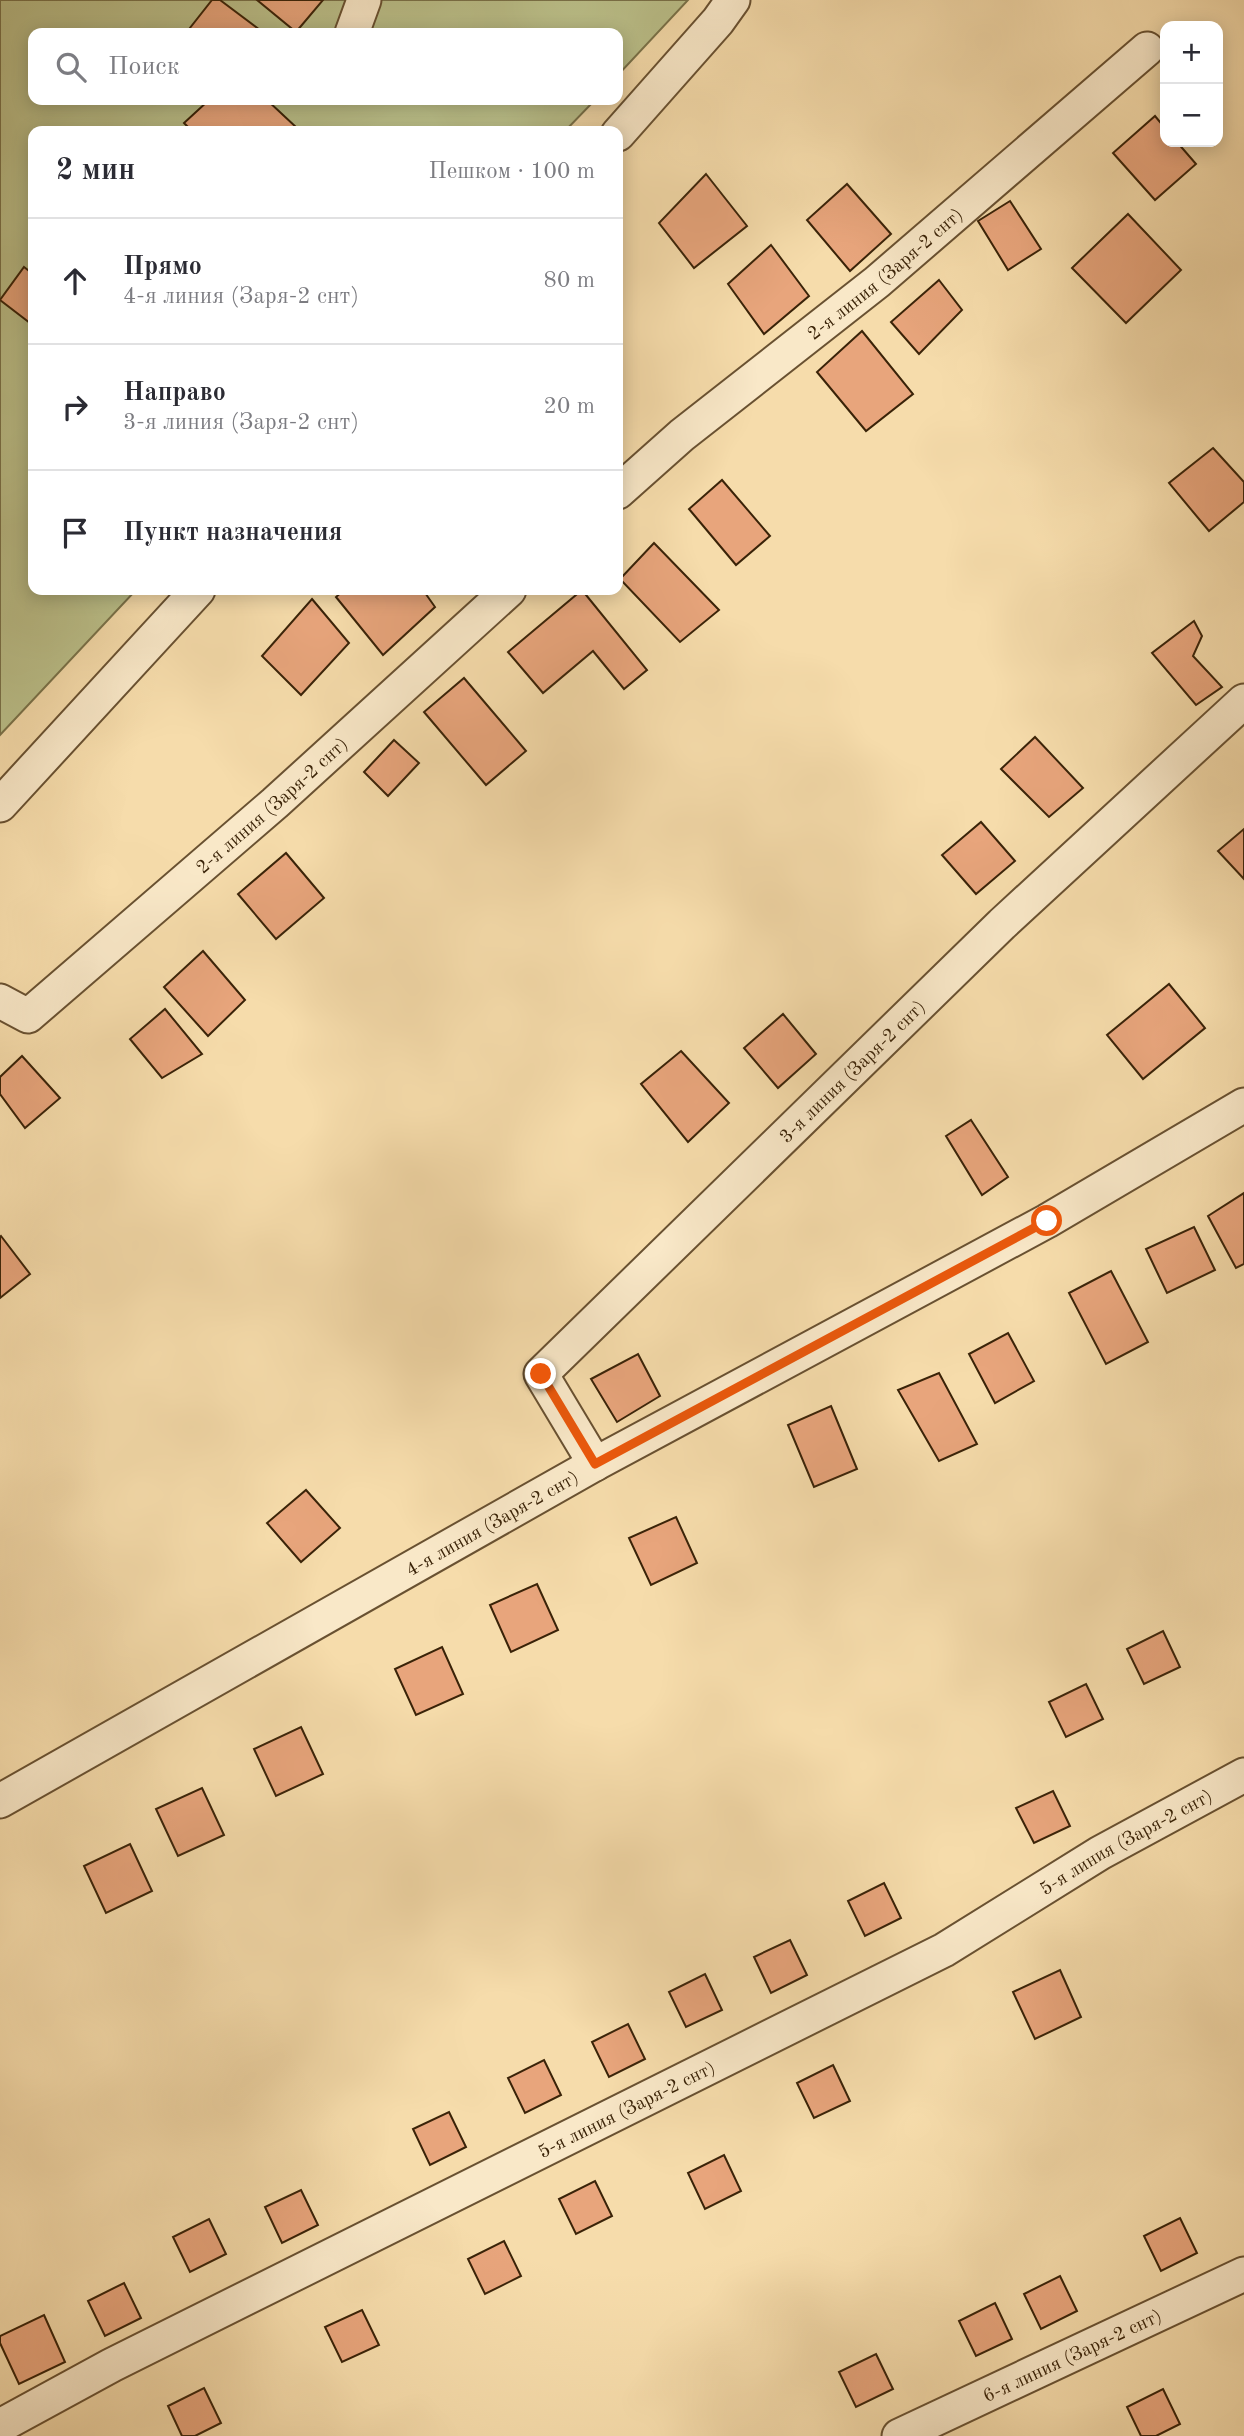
<!DOCTYPE html>
<html lang="ru">
<meta charset="utf-8">
<style>
:root{--surface:#fff;--page:#f7f7f7;--text:#2b2b33;--muted:#7c7c81;--line:#e1e1e2}
body{margin:0;font-family:"Old Standard TT",serif;background:var(--page);color:var(--text)}
.controls{position:absolute;right:21px;top:21px;display:grid;overflow:hidden;border-radius:14px;box-shadow:0 4px 18px #0003}
.controls button{width:63px;height:63px;display:grid;place-items:center;padding:0;border:0;border-bottom:2px solid var(--line);background:var(--surface);color:var(--text);font:35px sans-serif}
.stop{position:absolute;width:21px;height:21px;margin:-16px;border:5px solid #ea580c;border-radius:50%;background:#fff}
.stop.end{background:#ea580c;border-color:#fff;box-shadow:0 2px 7px #0008}
.list{margin:0;padding:0;list-style:none}
h2{display:flex;justify-content:space-between;align-items:center;height:91px;margin:0;padding:0 28px;font-size:30px}
h2 small{font-size:23px;font-weight:400;color:var(--muted)}
.list li{display:grid;grid-template-columns:46px 1fr auto;gap:21px;align-items:center;box-sizing:border-box;height:126px;padding:0 28px;border-top:2px solid var(--line)}
.list b{display:block;font-size:26px;white-space:nowrap}
.list p{margin:0;font-size:23px;white-space:nowrap;color:var(--muted)}
.list em{font-size:23px;font-style:normal;color:var(--muted)}
.icon{flex:none;width:38px;height:38px;fill:none;stroke:currentColor;stroke-width:2;stroke-linecap:round;stroke-linejoin:round}
.map{position:relative;flex:none;width:1244px;height:2436px;overflow:hidden}
.search{position:absolute;background:var(--surface);box-shadow:0 4px 18px #0003;left:28px;top:28px;width:595px;height:77px;display:flex;align-items:center;gap:18px;box-sizing:border-box;padding:0 24px;border-radius:14px;color:var(--muted);font-size:26px}
.panel{position:absolute;background:var(--surface);box-shadow:0 4px 18px #0003;left:28px;top:126px;width:595px;height:469px;border-radius:14px}
.map>svg:first-child{display:block}
.green{fill:#bbc08a;stroke:#7a7249;stroke-width:2}
.building{fill:#e8a57c;stroke:#3a2308;stroke-width:2}
.lines{fill:none;stroke-linecap:round;stroke-linejoin:round}
.street-casing{stroke:#695131;stroke-width:37}
.street{stroke:#f9e8c8;stroke-width:33}
.route{stroke:#ea580c;stroke-width:9}
.labels{text-anchor:middle;stroke-width:5;stroke-linejoin:round;paint-order:stroke}
.street-label{font-size:19px;fill:#3a2308;stroke:#f9e8c8}
</style>
<div class="map">
<svg width="1244" height="2436" viewBox="0 0 1244 2436">
<rect width="100%" height="100%" fill="#f6dcab"/>
<filter id="stains"><feTurbulence type="fractalNoise" baseFrequency=".00286" numOctaves="4"/><feColorMatrix values="0 0 0 0 .2 0 0 0 0 .09 0 0 0 0 .02 0 0 0 .5 -.17"/></filter>
<radialGradient id="worn" r=".72"><stop offset=".6" stop-color="#630" stop-opacity="0"/><stop offset="1" stop-color="#630" stop-opacity=".3"/></radialGradient>
<path class="green" d="M 0,0 L 688,0 L 618,75 L 618,33 L 33,33 L 33,100 L 595,100 L 565,131 L 33,131 L 33,590 L 136,590 L 0,735 Z"/>
<g class="building">
<path d="M 212,0 L 220,0 L 264,33 L 186,33 Z"/>
<path d="M 257,0 L 323,0 L 296,32 Z"/>
<path d="M 209,100 L 267,100 L 297,128 L 294,131 L 192,131 L 184,123 Z"/>
<path d="M 1155,116 L 1165,128 L 1165,142 L 1177,142 L 1196,164 L 1155,200 L 1113,153 Z"/>
<path d="M 706,174 L 747,226 L 694,268 L 659,223 Z"/>
<path d="M 847,184 L 891,234 L 850,271 L 807,220 Z"/>
<path d="M 1010,201 L 1041,249 L 1008,270 L 978,221 Z"/>
<path d="M 1128,214 L 1181,270 L 1126,323 L 1072,268 Z"/>
<path d="M 771,245 L 809,296 L 764,334 L 728,284 Z"/>
<path d="M 24,267 L 33,274 L 33,318 L 30,323 L 0,300 Z"/>
<path d="M 939,280 L 962,310 L 919,354 L 891,322 Z"/>
<path d="M 862,331 L 913,394 L 866,431 L 817,372 Z"/>
<path d="M 1213,448 L 1244,482 L 1244,502 L 1209,531 L 1169,483 Z"/>
<path d="M 722,480 L 770,536 L 736,565 L 689,509 Z"/>
<path d="M 654,543 L 719,610 L 680,642 L 620,579 Z"/>
<path d="M 344,590 L 423,590 L 435,607 L 383,655 L 336,597 Z"/>
<path d="M 582,590 L 647,670 L 624,689 L 593,651 L 543,693 L 508,652 Z"/>
<path d="M 312,599 L 349,643 L 301,695 L 262,656 Z"/>
<path d="M 1194,621 L 1202,636 L 1193,656 L 1222,687 L 1196,705 L 1152,653 Z"/>
<path d="M 464,678 L 526,751 L 486,785 L 424,712 Z"/>
<path d="M 1035,737 L 1083,788 L 1049,817 L 1001,769 Z"/>
<path d="M 394,740 L 419,763 L 388,796 L 364,772 Z"/>
<path d="M 981,822 L 1015,861 L 976,894 L 942,855 Z"/>
<path d="M 1244,829 L 1244,879 L 1218,851 Z"/>
<path d="M 286,853 L 324,898 L 276,939 L 238,894 Z"/>
<path d="M 203,951 L 245,1000 L 208,1036 L 164,987 Z"/>
<path d="M 1169,984 L 1205,1028 L 1143,1079 L 1107,1035 Z"/>
<path d="M 165,1009 L 202,1054 L 162,1078 L 130,1039 Z"/>
<path d="M 783,1014 L 816,1054 L 778,1088 L 744,1048 Z"/>
<path d="M 681,1051 L 729,1103 L 688,1142 L 641,1084 Z"/>
<path d="M 22,1056 L 60,1098 L 25,1128 L 0,1094 L 0,1077 Z"/>
<path d="M 971,1120 L 1008,1177 L 982,1195 L 946,1136 Z"/>
<path d="M 1244,1193 L 1244,1264 L 1236,1268 L 1208,1216 Z"/>
<path d="M 1194,1227 L 1215,1270 L 1167,1293 L 1146,1249 Z"/>
<path d="M 1,1236 L 30,1274 L 0,1298 L 0,1237 Z"/>
<path d="M 1111,1271 L 1148,1342 L 1106,1364 L 1069,1293 Z"/>
<path d="M 1008,1333 L 1034,1381 L 995,1403 L 969,1354 Z"/>
<path d="M 638,1354 L 660,1396 L 617,1422 L 591,1379 Z"/>
<path d="M 939,1373 L 977,1444 L 939,1461 L 898,1390 Z"/>
<path d="M 831,1406 L 857,1469 L 814,1487 L 788,1425 Z"/>
<path d="M 306,1490 L 340,1528 L 301,1562 L 267,1523 Z"/>
<path d="M 676,1517 L 697,1563 L 651,1585 L 629,1538 Z"/>
<path d="M 537,1584 L 558,1630 L 511,1652 L 490,1605 Z"/>
<path d="M 1163,1631 L 1180,1667 L 1144,1684 L 1127,1649 Z"/>
<path d="M 442,1647 L 463,1694 L 416,1715 L 395,1669 Z"/>
<path d="M 1086,1684 L 1103,1719 L 1066,1737 L 1049,1702 Z"/>
<path d="M 301,1727 L 323,1774 L 276,1796 L 254,1749 Z"/>
<path d="M 202,1788 L 224,1835 L 178,1856 L 156,1809 Z"/>
<path d="M 1053,1791 L 1070,1826 L 1034,1843 L 1016,1808 Z"/>
<path d="M 130,1844 L 152,1891 L 106,1913 L 84,1866 Z"/>
<path d="M 884,1883 L 901,1918 L 865,1936 L 848,1901 Z"/>
<path d="M 790,1940 L 807,1975 L 771,1993 L 754,1957 Z"/>
<path d="M 1060,1970 L 1081,2017 L 1035,2039 L 1013,1992 Z"/>
<path d="M 705,1974 L 722,2010 L 686,2027 L 669,1992 Z"/>
<path d="M 628,2024 L 645,2059 L 609,2077 L 592,2042 Z"/>
<path d="M 544,2060 L 561,2095 L 525,2113 L 508,2078 Z"/>
<path d="M 833,2065 L 850,2101 L 814,2118 L 797,2083 Z"/>
<path d="M 449,2112 L 466,2147 L 430,2165 L 413,2129 Z"/>
<path d="M 724,2155 L 741,2191 L 705,2209 L 688,2173 Z"/>
<path d="M 595,2181 L 612,2216 L 576,2234 L 559,2199 Z"/>
<path d="M 301,2190 L 318,2225 L 282,2243 L 265,2207 Z"/>
<path d="M 1180,2218 L 1197,2253 L 1161,2271 L 1144,2236 Z"/>
<path d="M 209,2219 L 226,2254 L 190,2272 L 173,2237 Z"/>
<path d="M 504,2241 L 521,2276 L 485,2294 L 468,2259 Z"/>
<path d="M 1060,2276 L 1077,2311 L 1041,2329 L 1024,2294 Z"/>
<path d="M 124,2283 L 141,2318 L 105,2336 L 88,2301 Z"/>
<path d="M 995,2303 L 1012,2339 L 976,2356 L 959,2321 Z"/>
<path d="M 362,2310 L 379,2345 L 342,2362 L 325,2327 Z"/>
<path d="M 44,2315 L 65,2362 L 19,2384 L 0,2343 L 0,2336 Z"/>
<path d="M 876,2354 L 893,2389 L 856,2407 L 839,2372 Z"/>
<path d="M 204,2388 L 221,2423 L 195,2436 L 182,2436 L 168,2406 Z"/>
<path d="M 1163,2389 L 1180,2424 L 1156,2436 L 1141,2436 L 1127,2407 Z"/>
</g>
<g class="lines">
<g class="street-casing">
<g id="street">
<path d="M 352,33 L 364,0"/>
<path d="M 618,134 L 718,21 L 733,0"/>
<path id="s1" d="M 618,492 L 682,435 L 877,282 L 1147,49"/>
<path d="M 0,805 L 198,590"/>
<path id="s2" d="M 0,1001 L 28,1016 L 275,803 L 509,590"/>
<path id="s3" d="M 595,1464 L 541,1374 L 1002,924 L 1244,701"/>
<path id="s4" d="M 0,1801 L 595,1464 L 1047,1221 L 1244,1105"/>
<path id="s5" d="M 0,2426 L 112,2365 L 944,1950 L 1100,1853 L 1244,1775"/>
<path id="s6" d="M 899,2436 L 1244,2274"/>
</g>
</g>
<use href="#street" class="street"/>
</g>
<g class="lines">
<path class="route" d="M 541,1374 L 595,1464 L 1047,1221"/>
</g>
<g class="labels">
<g class="street-label">
<text dy="7" stroke="none"><textPath href="#s1" startOffset="345">2-я линия (Заря-2 снт)</textPath></text>
<text dy="7" stroke="none"><textPath href="#s2" startOffset="354">2-я линия (Заря-2 снт)</textPath></text>
<text dy="7" stroke="none"><textPath href="#s3" startOffset="539">3-я линия (Заря-2 снт)</textPath></text>
<text dy="7" stroke="none"><textPath href="#s4" startOffset="565">4-я линия (Заря-2 снт)</textPath></text>
<text dy="7" stroke="none"><textPath href="#s5" startOffset="1269">5-я линия (Заря-2 снт)</textPath></text>
<text dy="7" stroke="none"><textPath href="#s5" startOffset="702">5-я линия (Заря-2 снт)</textPath></text>
<text dy="7" stroke="none"><textPath href="#s6" startOffset="191">6-я линия (Заря-2 снт)</textPath></text>
</g>
</g>
<rect width="100%" height="100%" filter="url(#stains)"/>
<rect width="100%" height="100%" fill="url(#worn)"/>
</svg>
<div class="controls">
<button>+</button>
<button>−</button>
</div>
<div class="stop" style="left:1047px;top:1221px"></div>
<div class="stop end" style="left:541px;top:1374px"></div>
<div class="search"><svg class="icon" aria-label="search" viewBox="0 0 24 24"><circle cx="10" cy="10" r="6"/><path d="M15 15l6 6"/></svg>Поиск</div>
<section class="panel">
<h2>2 мин<small>Пешком · 100 m</small></h2>
<ul class="list">
<li><svg class="icon" aria-label="ahead" viewBox="0 0 24 24"><path d="M12 20V5M6 11l6-6 6 6"/></svg><div><b>Прямо</b><p>4-я линия (Заря-2 снт)</p></div><em>80 m</em></li>
<li><svg class="icon" aria-label="right" viewBox="0 0 24 24"><path d="M7 20v-9h11M14 6l5 5-5 5"/></svg><div><b>Направо</b><p>3-я линия (Заря-2 снт)</p></div><em>20 m</em></li>
<li><svg class="icon" aria-label="arrive" viewBox="0 0 24 24"><path d="M6 21V4h12l-3 4 3 4H6"/></svg><div><b>Пункт назначения</b></div></li>
</ul>
</section>
</div>
